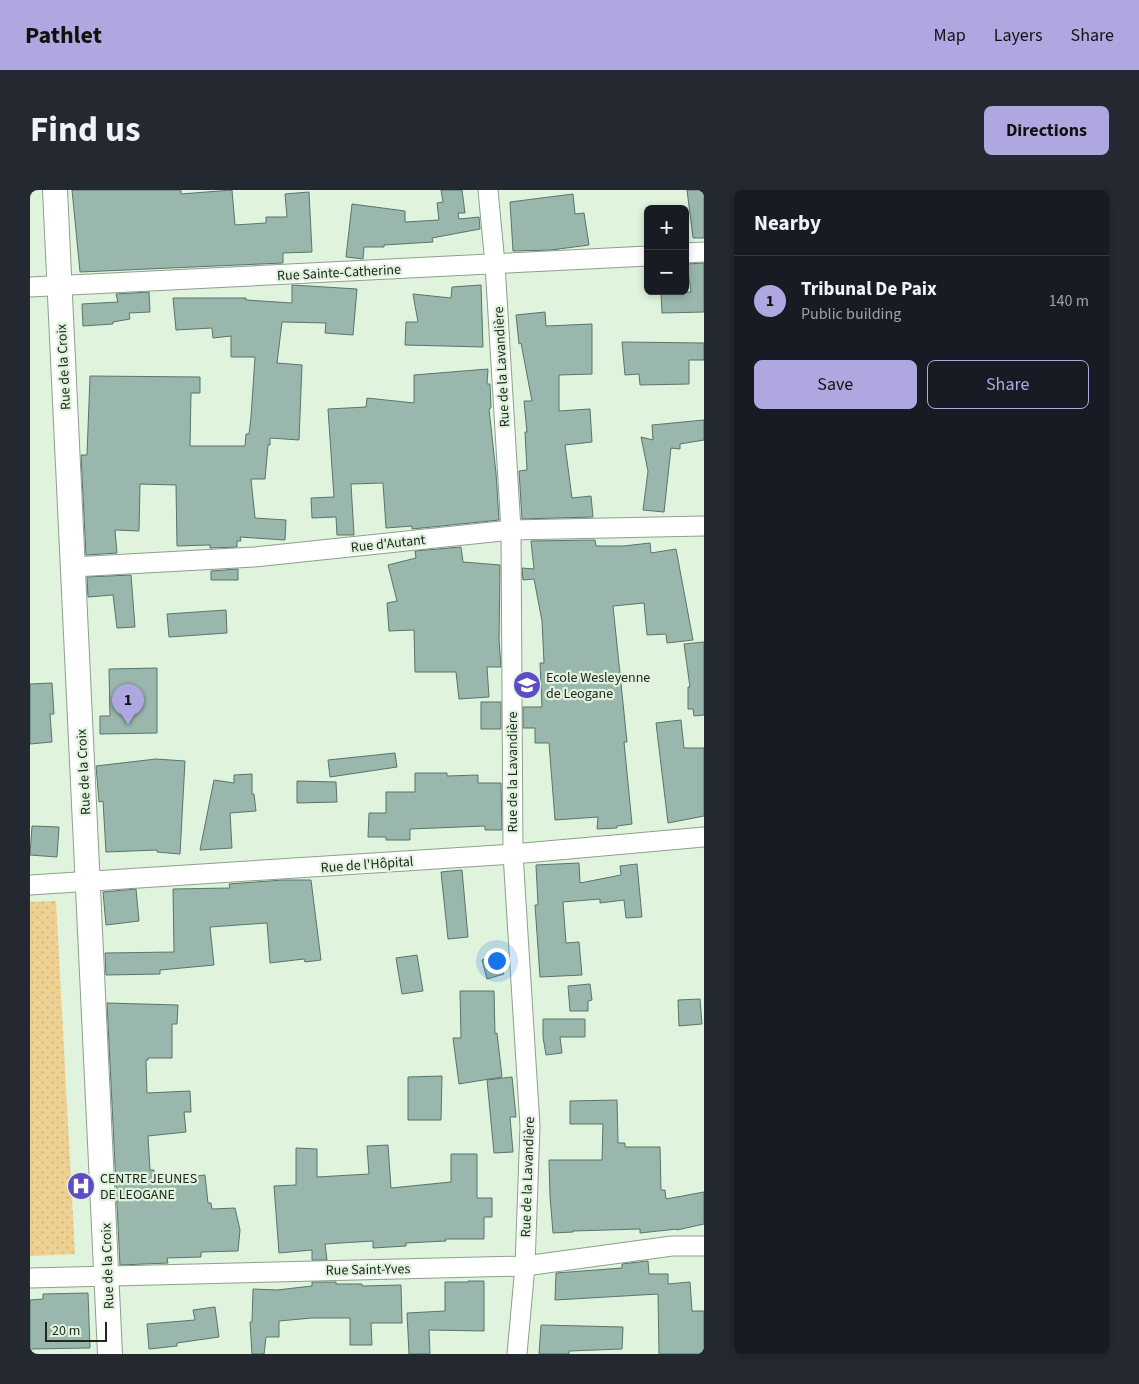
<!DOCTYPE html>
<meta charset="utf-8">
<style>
:root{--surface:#171b24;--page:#242831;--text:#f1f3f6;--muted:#9ea1a6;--line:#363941;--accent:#afa8e0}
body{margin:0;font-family:"Source Sans 3",sans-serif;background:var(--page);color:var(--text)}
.controls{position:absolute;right:15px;top:15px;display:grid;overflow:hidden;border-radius:8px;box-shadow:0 2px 8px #0003}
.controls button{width:45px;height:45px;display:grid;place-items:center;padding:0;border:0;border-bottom:1px solid var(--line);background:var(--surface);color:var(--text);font:25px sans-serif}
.scale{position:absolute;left:15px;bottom:12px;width:62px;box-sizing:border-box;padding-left:5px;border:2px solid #212820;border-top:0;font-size:14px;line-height:18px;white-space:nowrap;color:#212820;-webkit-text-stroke:4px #dff3dd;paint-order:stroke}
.you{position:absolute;left:466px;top:770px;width:18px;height:18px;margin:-12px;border:4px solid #fff;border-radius:50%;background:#1a73e8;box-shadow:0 0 0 8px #1a73e833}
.badge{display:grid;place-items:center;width:32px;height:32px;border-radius:50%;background:var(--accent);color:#111;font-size:16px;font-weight:700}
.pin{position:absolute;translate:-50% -41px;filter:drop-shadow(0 1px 2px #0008)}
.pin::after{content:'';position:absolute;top:26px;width:18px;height:15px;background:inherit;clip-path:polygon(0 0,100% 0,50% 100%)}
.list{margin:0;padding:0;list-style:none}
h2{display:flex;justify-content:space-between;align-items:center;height:65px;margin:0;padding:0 20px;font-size:21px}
h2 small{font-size:16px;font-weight:400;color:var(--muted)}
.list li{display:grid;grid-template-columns:32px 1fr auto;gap:15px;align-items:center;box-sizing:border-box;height:90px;padding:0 20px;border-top:1px solid var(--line)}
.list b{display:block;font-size:19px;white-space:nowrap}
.list p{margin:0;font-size:16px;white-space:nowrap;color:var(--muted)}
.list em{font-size:16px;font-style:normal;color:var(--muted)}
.actions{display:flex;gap:10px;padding:15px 20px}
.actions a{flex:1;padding:11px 0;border:1px solid var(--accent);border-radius:8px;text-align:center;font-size:18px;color:var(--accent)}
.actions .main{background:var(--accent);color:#111}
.map{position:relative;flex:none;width:674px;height:1164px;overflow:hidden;border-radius:8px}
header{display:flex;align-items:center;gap:30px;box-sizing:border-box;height:70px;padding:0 25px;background:var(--accent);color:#111}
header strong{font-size:24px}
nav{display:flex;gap:28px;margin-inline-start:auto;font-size:18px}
.intro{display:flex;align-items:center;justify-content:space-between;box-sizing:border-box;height:120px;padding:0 30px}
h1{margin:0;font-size:35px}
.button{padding:12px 22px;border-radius:8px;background:var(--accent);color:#111;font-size:18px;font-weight:700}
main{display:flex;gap:30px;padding:0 30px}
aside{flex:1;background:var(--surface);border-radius:8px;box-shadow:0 2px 8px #0003}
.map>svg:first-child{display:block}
.park{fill:url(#park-dots)}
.building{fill:#99b7ac;stroke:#59756b}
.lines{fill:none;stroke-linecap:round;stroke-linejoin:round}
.minor-casing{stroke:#8ea08c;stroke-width:21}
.tertiary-casing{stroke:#8ea08c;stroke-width:26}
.minor{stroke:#fff;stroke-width:19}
.tertiary{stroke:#fff;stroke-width:24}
.labels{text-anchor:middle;stroke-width:4.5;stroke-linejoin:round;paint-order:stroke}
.street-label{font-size:14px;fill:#212820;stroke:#dff3dd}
.poi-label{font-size:14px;fill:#212820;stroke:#dff3dd;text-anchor:start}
</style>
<header>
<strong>Pathlet</strong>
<nav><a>Map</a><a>Layers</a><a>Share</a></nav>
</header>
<div class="intro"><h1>Find us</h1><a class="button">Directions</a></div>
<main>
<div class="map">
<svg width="674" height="1164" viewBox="0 0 674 1164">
<defs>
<pattern id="park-dots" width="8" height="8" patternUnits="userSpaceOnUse" patternTransform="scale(1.25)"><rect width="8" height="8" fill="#edd092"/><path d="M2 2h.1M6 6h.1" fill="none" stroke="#cbb37e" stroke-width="1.8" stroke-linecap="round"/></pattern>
</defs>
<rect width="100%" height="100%" fill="#dff3dd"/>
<path class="park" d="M 26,711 L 45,1064 L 0,1066 L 0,712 Z"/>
<g class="building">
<path d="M 42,0 L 151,0 L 151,4 L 202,0 L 205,35 L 236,33 L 236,27 L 257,27 L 255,4 L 279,2 L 282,62 L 253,63 L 253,73 L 50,82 Z"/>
<path d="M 411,0 L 432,0 L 435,23 L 428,23 L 429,29 L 449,27 L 450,39 L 402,48 L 403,52 L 354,55 L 354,57 L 334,57 L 333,69 L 316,67 L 322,14 L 375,21 L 375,32 L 409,30 L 407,13 L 413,12 Z"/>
<path d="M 657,0 L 674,0 L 674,48 L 663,48 Z"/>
<path d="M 543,4 L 545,24 L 554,23 L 559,55 L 521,60 L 483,61 L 480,12 Z"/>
<path d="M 674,73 L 674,122 L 632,123 L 631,103 L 661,102 L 657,74 Z"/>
<path d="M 262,95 L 327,99 L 323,145 L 295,143 L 296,133 L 252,132 L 247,173 L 272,175 L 269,250 L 240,248 L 240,255 L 238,255 L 235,289 L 221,289 L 225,328 L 256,330 L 255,350 L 210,347 L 211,351 L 207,351 L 207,357 L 180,358 L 180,355 L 147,356 L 146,295 L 110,294 L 109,341 L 85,340 L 87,363 L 56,365 L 51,265 L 57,265 L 60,186 L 170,187 L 170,203 L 161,203 L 160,256 L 215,256 L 216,244 L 219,244 L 221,227 L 225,167 L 201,167 L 201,146 L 183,148 L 182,138 L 146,140 L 143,108 L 216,108 L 216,110 L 262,113 Z"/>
<path d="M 451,95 L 453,157 L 375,155 L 376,132 L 388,132 L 383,104 L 421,108 L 422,97 Z"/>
<path d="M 119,102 L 120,122 L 99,123 L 100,129 L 83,132 L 83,134 L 53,136 L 52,114 L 88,112 L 86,104 Z"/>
<path d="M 515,122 L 516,136 L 562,134 L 562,184 L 529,185 L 529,221 L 560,219 L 562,252 L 535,255 L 542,308 L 561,306 L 563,327 L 492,329 L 489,281 L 497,280 L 495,242 L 497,242 L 494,211 L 502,211 L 491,153 L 489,154 L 486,125 Z"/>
<path d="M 592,152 L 674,153 L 674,170 L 659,170 L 659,194 L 610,195 L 609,184 L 595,185 Z"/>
<path d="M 458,179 L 457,194 L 460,194 L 461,218 L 459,219 L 466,283 L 469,330 L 382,339 L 382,336 L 356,338 L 353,293 L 321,294 L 324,345 L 307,345 L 306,327 L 282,328 L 281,308 L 304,307 L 298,219 L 336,217 L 337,208 L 384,213 L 384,185 Z"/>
<path d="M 674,230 L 674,250 L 650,254 L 650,259 L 641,258 L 634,322 L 613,320 L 618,281 L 611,247 L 623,250 L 622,235 Z"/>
<path d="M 565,350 L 566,356 L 594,356 L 620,353 L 621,363 L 646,359 L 663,450 L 637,453 L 636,444 L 617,445 L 614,413 L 583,416 L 597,552 L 594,552 L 602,634 L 587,636 L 587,638 L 567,639 L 568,627 L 525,630 L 519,553 L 505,553 L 505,538 L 493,538 L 493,517 L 512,517 L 510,473 L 514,473 L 512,431 L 504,389 L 493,390 L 492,378 L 504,379 L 501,351 Z"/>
<path d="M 431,357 L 433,372 L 470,375 L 469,450 L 471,477 L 457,477 L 459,507 L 429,509 L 426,482 L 385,482 L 384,440 L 359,441 L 357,413 L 367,411 L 358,375 L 386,368 L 385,361 Z"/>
<path d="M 208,379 L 208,390 L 181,390 L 181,381 Z"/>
<path d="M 101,385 L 105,437 L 87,438 L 83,405 L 58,407 L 57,387 Z"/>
<path d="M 196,420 L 197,443 L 139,447 L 137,424 Z"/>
<path d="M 674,452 L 674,525 L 664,526 L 663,519 L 658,519 L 658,497 L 660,497 L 654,454 Z"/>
<path d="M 127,478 L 127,543 L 70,544 L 70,526 L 80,526 L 79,479 Z"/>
<path d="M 22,493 L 24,524 L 20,524 L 22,552 L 0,554 L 0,494 Z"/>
<rect x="451" y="512" width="20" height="27"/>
<path d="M 651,530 L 654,558 L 674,558 L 674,626 L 638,633 L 626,533 Z"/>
<path d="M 365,563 L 367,577 L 300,587 L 298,570 Z"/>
<path d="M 126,569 L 155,571 L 150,664 L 127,662 L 127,660 L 76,662 L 73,611 L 69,612 L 66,576 Z"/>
<path d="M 385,583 L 417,583 L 417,586 L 448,585 L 448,593 L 471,593 L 472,640 L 455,640 L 455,636 L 380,639 L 380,650 L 356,650 L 356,647 L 338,647 L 339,623 L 356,623 L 356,602 L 385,602 Z"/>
<path d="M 222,584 L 222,604 L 224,604 L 226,621 L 200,623 L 202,658 L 170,660 L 184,590 L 204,593 L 204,585 Z"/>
<path d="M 267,591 L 306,592 L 307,612 L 267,613 Z"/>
<path d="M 2,636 L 29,637 L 27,667 L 0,665 Z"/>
<path d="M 549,673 L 550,693 L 591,685 L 590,676 L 607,674 L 612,727 L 596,728 L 594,710 L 570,713 L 570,709 L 533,712 L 536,753 L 549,752 L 552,785 L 510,787 L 505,715 L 508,715 L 506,675 Z"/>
<path d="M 432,680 L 438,747 L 418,749 L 411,682 Z"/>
<path d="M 253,690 L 281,690 L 291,770 L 275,772 L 274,769 L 240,773 L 237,733 L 180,737 L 184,775 L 130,780 L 130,784 L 76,785 L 75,763 L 144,762 L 143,699 L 200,698 L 199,694 Z"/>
<path d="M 106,699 L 109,731 L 76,735 L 73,702 Z"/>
<path d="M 387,765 L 393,801 L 372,804 L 366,768 Z"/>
<path d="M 468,765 L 474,784 L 457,789 L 452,770 Z"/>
<path d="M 560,794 L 562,810 L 558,811 L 558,821 L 540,821 L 538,796 Z"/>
<path d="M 430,801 L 464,801 L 465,844 L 467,843 L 472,887 L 429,894 L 423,848 L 431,848 Z"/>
<path d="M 670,809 L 672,834 L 649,836 L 648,810 Z"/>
<path d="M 77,813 L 148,815 L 147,834 L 142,834 L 142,868 L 118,868 L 118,870 L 116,870 L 117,903 L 160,901 L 161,922 L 154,922 L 156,942 L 118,946 L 120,980 L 124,980 L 125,990 L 175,985 L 178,1013 L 181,1013 L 182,1019 L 205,1018 L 210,1040 L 208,1061 L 171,1062 L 171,1067 L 137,1068 L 138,1073 L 90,1075 Z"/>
<path d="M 513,829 L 555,829 L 555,847 L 530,847 L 532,863 L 516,865 L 513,847 Z"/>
<path d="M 412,886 L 411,930 L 378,930 L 378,887 Z"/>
<path d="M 482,887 L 486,927 L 480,927 L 483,962 L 464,963 L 457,890 Z"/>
<path d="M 587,910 L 588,953 L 595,953 L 595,957 L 630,957 L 631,1000 L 635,1000 L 636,1009 L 674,1002 L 674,1034 L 647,1040 L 647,1039 L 610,1043 L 610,1039 L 543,1041 L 543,1042 L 523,1043 L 520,1006 L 519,970 L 572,970 L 573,934 L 540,934 L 540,911 Z"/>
<path d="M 358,955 L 361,998 L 421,992 L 421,964 L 447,964 L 447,1008 L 462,1008 L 462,1027 L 454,1027 L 454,1049 L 415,1049 L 416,1051 L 376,1053 L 376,1056 L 343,1058 L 343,1051 L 295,1054 L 297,1070 L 282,1070 L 282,1060 L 249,1063 L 244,996 L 266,995 L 266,958 L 287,959 L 287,987 L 339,984 L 337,956 Z"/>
<path d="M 618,1071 L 619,1084 L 638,1084 L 638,1094 L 660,1092 L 662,1121 L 674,1121 L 674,1164 L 629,1164 L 628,1104 L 525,1110 L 526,1083 L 592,1078 L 592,1074 Z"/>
<path d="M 438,1091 L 454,1091 L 454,1141 L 399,1140 L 400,1164 L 379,1164 L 377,1123 L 415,1121 L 415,1092 L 438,1092 Z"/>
<path d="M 282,1092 L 306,1092 L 306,1094 L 332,1094 L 332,1096 L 371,1095 L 372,1133 L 341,1133 L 342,1155 L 320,1155 L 320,1128 L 282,1128 L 249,1131 L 249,1147 L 236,1147 L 234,1164 L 222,1164 L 220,1132 L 222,1132 L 223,1099 L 247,1100 L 282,1096 Z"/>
<path d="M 58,1103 L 60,1158 L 0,1159 L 0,1110 L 13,1109 L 13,1104 Z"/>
<path d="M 185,1117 L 189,1147 L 147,1153 L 147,1156 L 119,1159 L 117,1134 L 165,1130 L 163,1120 Z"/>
<path d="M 511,1135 L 593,1137 L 592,1159 L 539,1161 L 539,1164 L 509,1164 Z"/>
</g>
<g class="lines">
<g class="minor-casing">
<g id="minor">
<path d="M 458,0 L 465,74 L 481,340 L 483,664 L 500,936 L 495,1076 L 487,1164"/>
<path d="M 655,63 L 674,62"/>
<path d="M 0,97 L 618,66"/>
<path d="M 43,377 L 224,367 L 481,340 L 674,336"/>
<path d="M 0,695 L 483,664 L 674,647"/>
<path d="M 0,1088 L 495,1076 L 642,1056 L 674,1056"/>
</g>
</g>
<g class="tertiary-casing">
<path id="tertiary" d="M 25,0 L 80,1164"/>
</g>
<use href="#minor" class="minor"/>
<use href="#tertiary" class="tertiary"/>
</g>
<defs>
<g id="school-disc" transform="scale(1.4375)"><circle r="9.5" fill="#5e4cc4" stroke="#dff3dd"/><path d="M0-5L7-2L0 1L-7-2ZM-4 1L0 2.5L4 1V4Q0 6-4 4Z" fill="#fff"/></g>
<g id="hospital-disc" transform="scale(1.4375)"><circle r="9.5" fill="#5e4cc4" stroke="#dff3dd"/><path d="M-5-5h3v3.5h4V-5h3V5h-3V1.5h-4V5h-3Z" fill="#fff"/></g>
</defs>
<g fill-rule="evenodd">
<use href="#school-disc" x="497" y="495"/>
<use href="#hospital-disc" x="51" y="996"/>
</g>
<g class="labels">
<g class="street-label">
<text transform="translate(309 82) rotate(-3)" y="5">Rue Sainte-Catherine</text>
<text transform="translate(33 177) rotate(-93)" y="5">Rue de la Croix</text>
<text transform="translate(471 177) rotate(-93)" y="5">Rue de la Lavandière</text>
<text transform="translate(358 353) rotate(-6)" y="5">Rue d'Autant</text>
<text transform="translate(53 582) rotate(-93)" y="5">Rue de la Croix</text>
<text transform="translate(482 582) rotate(-90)" y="5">Rue de la Lavandière</text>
<text transform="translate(337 674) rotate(-4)" y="5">Rue de l'Hôpital</text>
<text transform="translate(497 987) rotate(-88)" y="5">Rue de la Lavandière</text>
<text transform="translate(77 1076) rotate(-92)" y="5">Rue de la Croix</text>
<text transform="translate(338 1079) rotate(-1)" y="5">Rue Saint-Yves</text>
</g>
<g class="poi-label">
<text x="516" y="492">Ecole Wesleyenne<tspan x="516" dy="16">de Leogane</tspan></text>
<text x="70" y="993">CENTRE JEUNES<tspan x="70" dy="16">DE LEOGANE</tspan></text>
</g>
</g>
</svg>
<div class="controls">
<button>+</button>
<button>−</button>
</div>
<div class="scale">20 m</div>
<div class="you"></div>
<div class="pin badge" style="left:98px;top:535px">1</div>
</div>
<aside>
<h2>Nearby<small></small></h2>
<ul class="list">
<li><span class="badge">1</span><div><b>Tribunal De Paix</b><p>Public building</p></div><em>140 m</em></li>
</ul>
<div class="actions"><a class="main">Save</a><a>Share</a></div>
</aside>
</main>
